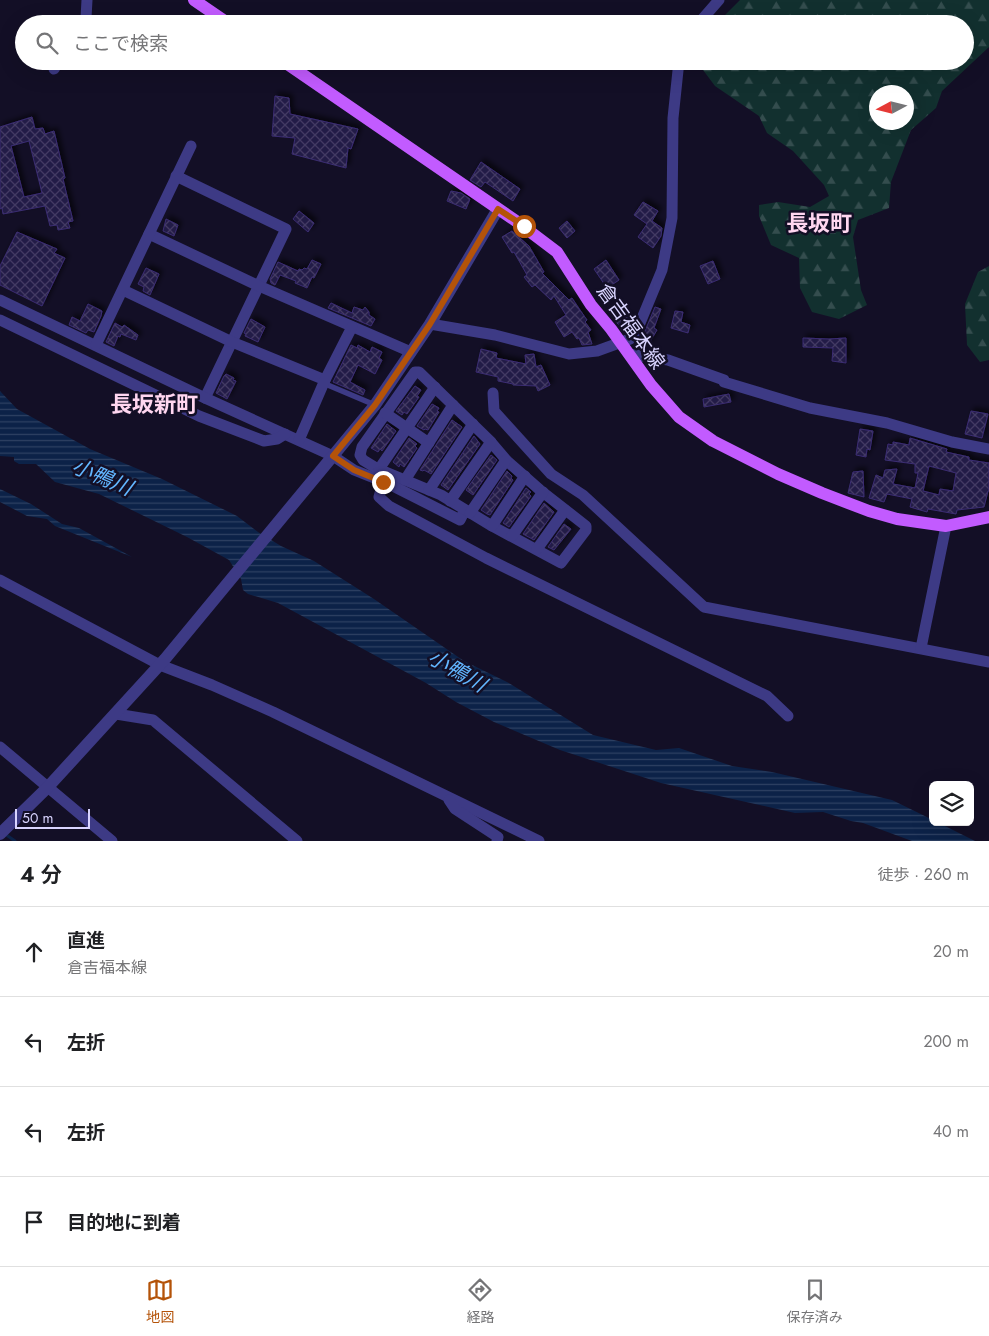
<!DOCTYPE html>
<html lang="ja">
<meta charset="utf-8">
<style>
:root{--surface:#fff;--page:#f2f2f2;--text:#202124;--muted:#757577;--line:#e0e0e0;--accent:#b45309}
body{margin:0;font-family:Jost,"Noto Sans JP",sans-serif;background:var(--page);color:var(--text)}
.controls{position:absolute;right:15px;bottom:15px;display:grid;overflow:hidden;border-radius:8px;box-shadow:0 5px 20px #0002}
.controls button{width:45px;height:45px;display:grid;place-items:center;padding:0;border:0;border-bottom:1px solid var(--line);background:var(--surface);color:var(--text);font:25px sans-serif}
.compass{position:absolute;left:869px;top:85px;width:45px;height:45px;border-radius:50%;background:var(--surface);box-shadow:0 5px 20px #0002;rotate:263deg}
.scale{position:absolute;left:15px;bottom:12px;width:75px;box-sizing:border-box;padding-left:5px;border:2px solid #d9d4ff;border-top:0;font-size:14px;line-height:18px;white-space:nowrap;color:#d9d4ff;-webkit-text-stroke:4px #130f26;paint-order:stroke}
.stop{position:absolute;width:15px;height:15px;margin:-11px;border:4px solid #b45309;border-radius:50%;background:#fff}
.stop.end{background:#b45309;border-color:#fff;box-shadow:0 1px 5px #0008}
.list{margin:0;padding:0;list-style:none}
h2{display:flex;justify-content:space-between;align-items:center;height:65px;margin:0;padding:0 20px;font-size:21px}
h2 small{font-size:16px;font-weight:400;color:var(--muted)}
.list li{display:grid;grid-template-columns:32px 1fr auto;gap:15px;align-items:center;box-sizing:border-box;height:90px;padding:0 20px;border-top:1px solid var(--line)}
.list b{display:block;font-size:19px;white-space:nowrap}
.list p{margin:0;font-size:16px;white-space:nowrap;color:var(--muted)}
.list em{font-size:16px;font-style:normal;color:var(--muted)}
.icon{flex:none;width:28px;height:28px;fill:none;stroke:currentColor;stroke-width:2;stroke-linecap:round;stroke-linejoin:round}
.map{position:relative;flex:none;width:989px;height:841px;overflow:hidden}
.search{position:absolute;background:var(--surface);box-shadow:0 5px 20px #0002;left:15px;right:15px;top:15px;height:55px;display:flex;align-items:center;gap:12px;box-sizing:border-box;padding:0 18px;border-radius:28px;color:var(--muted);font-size:19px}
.sheet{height:425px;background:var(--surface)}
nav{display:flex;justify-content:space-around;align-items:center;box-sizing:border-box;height:70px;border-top:1px solid var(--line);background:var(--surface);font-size:14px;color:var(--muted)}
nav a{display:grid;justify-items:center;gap:2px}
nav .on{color:var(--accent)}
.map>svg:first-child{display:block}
.forest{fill:url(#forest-firs);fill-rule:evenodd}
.water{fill:url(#water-rules)}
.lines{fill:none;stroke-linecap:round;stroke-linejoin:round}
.stream{stroke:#0c2248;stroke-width:3}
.building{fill:url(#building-cross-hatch);stroke:#3b2d73;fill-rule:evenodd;filter:url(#shadow)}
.service{stroke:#3d3a85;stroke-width:5.5}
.minor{stroke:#3d3a85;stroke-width:11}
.tertiary{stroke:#3d3a85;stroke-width:12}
.primary{stroke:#c25bff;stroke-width:12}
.route{stroke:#b45309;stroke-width:6}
.labels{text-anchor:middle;stroke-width:5;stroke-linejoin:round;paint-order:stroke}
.street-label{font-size:20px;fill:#d9d4ff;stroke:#130f26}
.water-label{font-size:21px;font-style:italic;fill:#62b6ff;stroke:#130f26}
.quarter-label{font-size:22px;font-weight:bold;fill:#ffd6f0;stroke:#130f26}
</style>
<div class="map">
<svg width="989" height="841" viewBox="0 0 989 841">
<defs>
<pattern id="forest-firs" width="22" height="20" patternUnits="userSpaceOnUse" patternTransform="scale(1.25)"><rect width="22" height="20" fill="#12302f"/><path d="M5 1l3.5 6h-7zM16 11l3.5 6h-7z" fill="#344d4e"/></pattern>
<pattern id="water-rules" width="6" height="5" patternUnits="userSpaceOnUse" patternTransform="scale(1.25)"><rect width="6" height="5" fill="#0c2248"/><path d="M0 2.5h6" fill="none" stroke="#2f4163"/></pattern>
<pattern id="building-cross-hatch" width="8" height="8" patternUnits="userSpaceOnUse" patternTransform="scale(1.25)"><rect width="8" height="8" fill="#241b47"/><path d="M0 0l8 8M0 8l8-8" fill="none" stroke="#433b63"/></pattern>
<filter id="shadow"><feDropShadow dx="3.5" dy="-3.5" stdDeviation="2.5" flood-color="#0009"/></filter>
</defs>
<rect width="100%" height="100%" fill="#130f26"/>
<g class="forest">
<path d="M 740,0 L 989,0 L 989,47 L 942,91 L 936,108 L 911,130 L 891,182 L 889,208 L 858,220 L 853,237 L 861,290 L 867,305 L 839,319 L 812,312 L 800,288 L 799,258 L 771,245 L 759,216 L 759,205 L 778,202 L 810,207 L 829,196 L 824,185 L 793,151 L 767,133 L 759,116 L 715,86 L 703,70 L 705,61 L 965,61 L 965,24 L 720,24 L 725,15 ZM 876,92 L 906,92 L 906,122 L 876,122 Z"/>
<path d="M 989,266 L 989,360 L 980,362 L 967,345 L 965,304 L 978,272 Z"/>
</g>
<g class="water">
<path d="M 0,391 L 17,409 L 90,449 L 162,479 L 237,516 L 258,532 L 281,546 L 314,561 L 374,599 L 464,661 L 507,682 L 593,735 L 656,750 L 679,748 L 732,766 L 772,772 L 892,800 L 933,820 L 933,822 L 937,822 L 975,841 L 912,841 L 863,823 L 851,821 L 823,812 L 795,813 L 661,783 L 560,750 L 494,722 L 456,702 L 426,683 L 278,603 L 248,594 L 243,590 L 241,579 L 229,560 L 187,537 L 99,494 L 55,482 L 36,464 L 19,464 L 14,461 L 14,457 L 0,456 Z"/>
<path d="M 0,489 L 31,504 L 62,524 L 79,528 L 132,557 L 55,526 L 47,519 L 27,516 L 0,502 Z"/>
</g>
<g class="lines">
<path class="stream" d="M 5,834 L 15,841"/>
</g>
<g class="building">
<path d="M 275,96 L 289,98 L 290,114 L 358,129 L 351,149 L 348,148 L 346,168 L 292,154 L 295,138 L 272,136 Z"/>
<path d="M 32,117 L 35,129 L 43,128 L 45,134 L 54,131 L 65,178 L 63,179 L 73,221 L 68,222 L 70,228 L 58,230 L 57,225 L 50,226 L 45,206 L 3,214 L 2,208 L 0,209 L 0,127 ZM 29,141 L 42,193 L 24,197 L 11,146 Z"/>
<path d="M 481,162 L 520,189 L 513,201 L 485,182 L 481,187 L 470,180 Z"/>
<path d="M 451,191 L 461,193 L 470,199 L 466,209 L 447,201 Z"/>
<path d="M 643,202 L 658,211 L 652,221 L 662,228 L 661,236 L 653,248 L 638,237 L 647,224 L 634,215 Z"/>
<path d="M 299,211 L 314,223 L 308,232 L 293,219 Z"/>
<path d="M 166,219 L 178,225 L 174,236 L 163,231 Z"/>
<path d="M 567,221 L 575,231 L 567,238 L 559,228 Z"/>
<path d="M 512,231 L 529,246 L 544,272 L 542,273 L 569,300 L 572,298 L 580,310 L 587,320 L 585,322 L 591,330 L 588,332 L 592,344 L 582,345 L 579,338 L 577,339 L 572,332 L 564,337 L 555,322 L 566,315 L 554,296 L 551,300 L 535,285 L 532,287 L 524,277 L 527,275 L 514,252 L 512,253 L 502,237 Z"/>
<path d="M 17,232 L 57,249 L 54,253 L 65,258 L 42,306 L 0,285 L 0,266 Z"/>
<path d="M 312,260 L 321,264 L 314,278 L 312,277 L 307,288 L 295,283 L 296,281 L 280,275 L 275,285 L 271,283 L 270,279 L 278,262 L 298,271 L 299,269 L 302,270 L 304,268 L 307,269 Z"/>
<path d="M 606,260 L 619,280 L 607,288 L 594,269 Z"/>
<path d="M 713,261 L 720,279 L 708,284 L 700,266 Z"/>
<path d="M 146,268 L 159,274 L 150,295 L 143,291 L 144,287 L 138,284 Z"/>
<path d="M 331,303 L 352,313 L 354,307 L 363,310 L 365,307 L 369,312 L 369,315 L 375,319 L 371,326 L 328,308 Z"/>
<path d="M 88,304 L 102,311 L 101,316 L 94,332 L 88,330 L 86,333 L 69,325 L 72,317 L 80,321 Z"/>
<path d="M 655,307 L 661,309 L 654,328 L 657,330 L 648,345 L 639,340 L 645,331 Z"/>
<path d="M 675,311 L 683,312 L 681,322 L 690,325 L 688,333 L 671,328 Z"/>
<path d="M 620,315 L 633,320 L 626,332 L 615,321 Z"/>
<path d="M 251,319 L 265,327 L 258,342 L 245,336 L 246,334 L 244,333 Z"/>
<path d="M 115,323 L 122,327 L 124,325 L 138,335 L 136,340 L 121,334 L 120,337 L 118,336 L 114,346 L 106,342 Z"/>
<path d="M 803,338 L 829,339 L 846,338 L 846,363 L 832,361 L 833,348 L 803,347 Z"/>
<path d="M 351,345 L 357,348 L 358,345 L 370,352 L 372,347 L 382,352 L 379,358 L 382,360 L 375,374 L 358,365 L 350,382 L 365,390 L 363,395 L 333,382 Z"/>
<path d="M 481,349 L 497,353 L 496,358 L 526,364 L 525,355 L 534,354 L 536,367 L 541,365 L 550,385 L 538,391 L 536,386 L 513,385 L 513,384 L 498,381 L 498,377 L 476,372 Z"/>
<path d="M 226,374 L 234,378 L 233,380 L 236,381 L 227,399 L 216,393 L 224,376 Z"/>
<path d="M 415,386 L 421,390 L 417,396 L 419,397 L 407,414 L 404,412 L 402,415 L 396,411 Z"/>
<path d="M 729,394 L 731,402 L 704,407 L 703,399 Z"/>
<path d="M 432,404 L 439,408 L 437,411 L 439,412 L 428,430 L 425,429 L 424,430 L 417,426 Z"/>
<path d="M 971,411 L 988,414 L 982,438 L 965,434 Z"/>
<path d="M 452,420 L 462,427 L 431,474 L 424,470 L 423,471 L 420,470 Z"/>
<path d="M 387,424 L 396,431 L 382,451 L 380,449 L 378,452 L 371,448 Z"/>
<path d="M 860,429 L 873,431 L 870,450 L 867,449 L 866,457 L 856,455 Z"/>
<path d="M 474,436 L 480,444 L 448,490 L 441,485 Z"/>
<path d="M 409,438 L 417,444 L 415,446 L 417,448 L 404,467 L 400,464 L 399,467 L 393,462 Z"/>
<path d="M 910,438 L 947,449 L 946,452 L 969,457 L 969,460 L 989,463 L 989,491 L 988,491 L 984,507 L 957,510 L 956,514 L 928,509 L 927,512 L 910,507 L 912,499 L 887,494 L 884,502 L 869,498 L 876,475 L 883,478 L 885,470 L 897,469 L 893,484 L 915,488 L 918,473 L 915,473 L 915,464 L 885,460 L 888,444 L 893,445 L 893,442 L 909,445 ZM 929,466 L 956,473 L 953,491 L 940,489 L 939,495 L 923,491 Z"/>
<path d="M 491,455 L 497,460 L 473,495 L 466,490 Z"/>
<path d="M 507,471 L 512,476 L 511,478 L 513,480 L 490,515 L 487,514 L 481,510 Z"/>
<path d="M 863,471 L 864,497 L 848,493 L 853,472 Z"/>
<path d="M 526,488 L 531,492 L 529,494 L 531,496 L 509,527 L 503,523 Z"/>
<path d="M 544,503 L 554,512 L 534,540 L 523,534 Z"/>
<path d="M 564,524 L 571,529 L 554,550 L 548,547 Z"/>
</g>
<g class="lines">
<path class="service" d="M 323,383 L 375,405"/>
<g class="minor">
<path d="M 82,24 L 86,18 L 87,0"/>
<path d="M 698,24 L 719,0"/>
<path d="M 54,69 L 59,61"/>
<path d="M 176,176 L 286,229 L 205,398"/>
<path d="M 149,234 L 259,286 L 411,352"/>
<path d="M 123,290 L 232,342 L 325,380"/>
<path d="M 0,300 L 205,398 L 333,456 L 354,470 L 389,484 L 460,520 L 465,510"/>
<path d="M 0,320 L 199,416 L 264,441 L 277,439 L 285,434"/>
<path d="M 430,324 L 495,335 L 569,354 L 597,351 L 630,339 L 638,328 L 662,270 L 672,218 L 673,118 L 679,61"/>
<path d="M 96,345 L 191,146"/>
<path d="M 629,354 L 668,360 L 724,380 L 724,382 L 810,408 L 887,423 L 952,442 L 989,449"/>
<path d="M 415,372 L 419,372 L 490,441 L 507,461 L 540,490 L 586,526 L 586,530 L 561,563 L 492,526 L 441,495 L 376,468 L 363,460 L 360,455 L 362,447 Z"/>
<path d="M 493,393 L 494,411 L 551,474 L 583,495 L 704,607 L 989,662"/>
<path d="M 385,413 L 429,443"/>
<path d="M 299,440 L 325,380 L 352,327"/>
<path d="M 379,469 L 435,387"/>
<path d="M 405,480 L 453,405"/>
<path d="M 383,482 L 379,497 L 389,506 L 486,558 L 767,696 L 788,716"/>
<path d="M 429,490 L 473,424"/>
<path d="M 450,501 L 491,442"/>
<path d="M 470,513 L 506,460"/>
<path d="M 492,526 L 525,476"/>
<path d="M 512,536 L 543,492"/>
<path d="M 537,549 L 565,510"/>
<path d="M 0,580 L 160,665 L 212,685 L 273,712 L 539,841"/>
<path d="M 921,648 L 946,526"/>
<path d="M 116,714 L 153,720 L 297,841"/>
<path d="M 0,747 L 112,841"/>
<path d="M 449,800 L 455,809 L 498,837 L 497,841"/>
</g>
<path class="tertiary" d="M 0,834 L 48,787 L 165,659 L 375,405 L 430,324 L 498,209"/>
<g class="primary">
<path d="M 194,0 L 229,24"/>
<path d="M 283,61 L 516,221 L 557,252 L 591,305 L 611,329 L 651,385 L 679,417 L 713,441 L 778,474 L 822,493 L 869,511 L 897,519 L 946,526 L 989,517"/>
</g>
</g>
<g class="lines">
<path class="route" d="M 383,482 L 354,470 L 333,456 L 375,405 L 430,324 L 498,209 L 524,226"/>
</g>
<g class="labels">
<g class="street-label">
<text transform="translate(631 326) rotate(54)" y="7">倉吉福本線</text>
</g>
<g class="water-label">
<text transform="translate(102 477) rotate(23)" y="7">小鴨川</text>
<text transform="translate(457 671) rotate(30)" y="7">小鴨川</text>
</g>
<g class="quarter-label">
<text x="819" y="231">長坂町</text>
<text x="154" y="412">長坂新町</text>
</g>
</g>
</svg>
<div class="controls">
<button><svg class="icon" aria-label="layers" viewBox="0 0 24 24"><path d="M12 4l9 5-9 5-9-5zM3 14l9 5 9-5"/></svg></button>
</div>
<svg class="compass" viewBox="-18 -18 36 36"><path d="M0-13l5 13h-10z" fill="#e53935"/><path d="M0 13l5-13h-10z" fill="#757577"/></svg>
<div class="scale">50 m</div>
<div class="stop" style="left:524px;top:226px"></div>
<div class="stop end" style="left:383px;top:482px"></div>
<div class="search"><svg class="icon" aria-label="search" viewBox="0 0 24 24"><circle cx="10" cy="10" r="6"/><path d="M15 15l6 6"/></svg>ここで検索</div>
</div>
<section class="sheet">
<h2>4 分<small>徒歩 · 260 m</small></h2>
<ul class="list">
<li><svg class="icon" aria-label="ahead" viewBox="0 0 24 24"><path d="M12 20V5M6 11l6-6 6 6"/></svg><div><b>直進</b><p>倉吉福本線</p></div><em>20 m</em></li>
<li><svg class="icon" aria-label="left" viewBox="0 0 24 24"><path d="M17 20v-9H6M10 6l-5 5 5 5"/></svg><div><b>左折</b></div><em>200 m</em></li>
<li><svg class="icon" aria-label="left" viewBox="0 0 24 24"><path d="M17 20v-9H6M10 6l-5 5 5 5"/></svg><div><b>左折</b></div><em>40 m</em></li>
<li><svg class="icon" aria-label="arrive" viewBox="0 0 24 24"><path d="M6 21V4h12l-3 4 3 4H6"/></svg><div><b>目的地に到着</b></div></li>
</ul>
</section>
<nav>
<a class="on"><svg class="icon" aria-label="map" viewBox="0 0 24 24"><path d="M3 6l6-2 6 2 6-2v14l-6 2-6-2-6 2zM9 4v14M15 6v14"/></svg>地図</a>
<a><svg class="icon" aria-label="directions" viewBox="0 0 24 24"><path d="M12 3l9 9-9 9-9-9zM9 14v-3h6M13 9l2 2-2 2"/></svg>経路</a>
<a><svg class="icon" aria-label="saved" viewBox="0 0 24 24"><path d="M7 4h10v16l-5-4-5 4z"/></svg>保存済み</a>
</nav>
